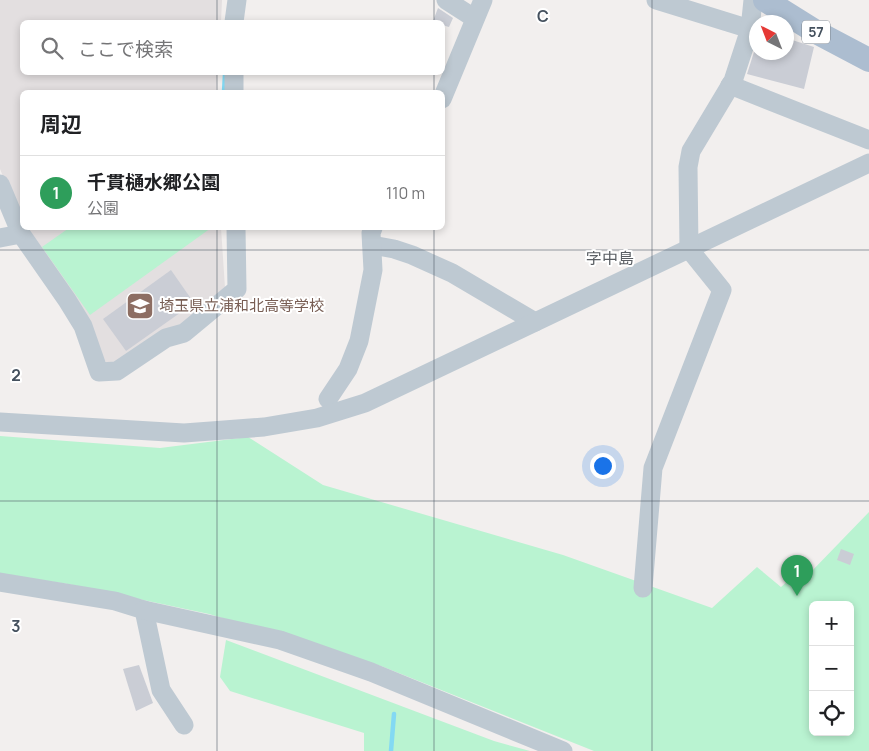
<!DOCTYPE html>
<html lang="ja">
<meta charset="utf-8">
<style>
:root{--surface:#fff;--page:#f2f2f2;--text:#202124;--muted:#757577;--line:#e0e0e0;--accent:#ea580c}
body{margin:0;font-family:Manrope,"Noto Sans JP",sans-serif;background:var(--page);color:var(--text)}
.controls{position:absolute;right:15px;bottom:15px;display:grid;overflow:hidden;border-radius:8px;box-shadow:0 2px 8px #0003}
.controls button{width:45px;height:45px;display:grid;place-items:center;padding:0;border:0;border-bottom:1px solid var(--line);background:var(--surface);color:var(--text);font:25px sans-serif}
.compass{position:absolute;left:749px;top:15px;width:45px;height:45px;border-radius:50%;background:var(--surface);box-shadow:0 2px 8px #0003;rotate:318deg}
.you{position:absolute;left:602px;top:465px;width:18px;height:18px;margin:-12px;border:4px solid #fff;border-radius:50%;background:#1a73e8;box-shadow:0 0 0 8px #1a73e833}
.badge{display:grid;place-items:center;width:32px;height:32px;border-radius:50%;background:var(--accent);color:#fff;font-size:16px;font-weight:700}
.pin{position:absolute;translate:-50% -41px;filter:drop-shadow(0 1px 2px #0008)}
.pin::after{content:'';position:absolute;top:26px;width:18px;height:15px;background:inherit;clip-path:polygon(0 0,100% 0,50% 100%)}
.list{margin:0;padding:0;list-style:none}
h2{display:flex;justify-content:space-between;align-items:center;height:65px;margin:0;padding:0 20px;font-size:21px}
h2 small{font-size:16px;font-weight:400;color:var(--muted)}
.list li{display:grid;grid-template-columns:32px 1fr auto;gap:15px;align-items:center;box-sizing:border-box;height:75px;padding:0 20px;border-top:1px solid var(--line)}
.list b{display:block;font-size:19px;white-space:nowrap}
.list p{margin:0;font-size:16px;white-space:nowrap;color:var(--muted)}
.list em{font-size:16px;font-style:normal;color:var(--muted)}
.icon{flex:none;width:28px;height:28px;fill:none;stroke:currentColor;stroke-width:2;stroke-linecap:round;stroke-linejoin:round}
.map{position:relative;flex:none;width:869px;height:751px;overflow:hidden}
.search{position:absolute;background:var(--surface);box-shadow:0 2px 8px #0003;left:20px;top:20px;width:425px;height:55px;display:flex;align-items:center;gap:12px;box-sizing:border-box;padding:0 18px;border-radius:8px;color:var(--muted);font-size:19px}
.panel{position:absolute;background:var(--surface);box-shadow:0 2px 8px #0003;left:20px;top:90px;width:425px;height:140px;border-radius:8px}
.map>svg:first-child{display:block}
.education{fill:#e3dfe0}
.green{fill:#b9f3d1;fill-rule:evenodd}
.lines{fill:none;stroke-linecap:round;stroke-linejoin:round}
.stream{stroke:#83d9f3;stroke-width:4.5}
.building{fill:#cacdd5}
.minor{stroke:#bec9d2;stroke-width:19}
.major{stroke:#acbdd0;stroke-width:24}
.grid{fill:none;stroke:#45515e;stroke-width:1;stroke-opacity:0.55}
.labels{text-anchor:middle;stroke-width:4;stroke-linejoin:round;paint-order:stroke}
.shield{fill:#fff;stroke:#7d858e;stroke-width:1}
.shield-label{font-size:14px;font-weight:bold;fill:#45515e}
.education-label{font-size:15px;fill:#785e54;stroke:#fff;text-anchor:start}
.neighbourhood-label{font-size:16px;fill:#5b5f64;stroke:#fff}
.grid-label{font-size:16px;text-anchor:middle;font-weight:bold;fill:#45515e;stroke:#fff;stroke-width:4;stroke-linejoin:round;paint-order:stroke}
</style>
<div class="map">
<svg width="869" height="751" viewBox="0 0 869 751">
<rect width="100%" height="100%" fill="#f2efee"/>
<g class="education">
<path d="M 0,0 L 222,0 L 221,22 L 22,22 L 22,72 L 217,73 L 216,92 L 22,92 L 22,223 L 0,169 Z"/>
<path d="M 24,228 L 221,228 L 225,288 L 184,325 L 112,366 L 100,358 Z"/>
</g>
<g class="green">
<path d="M 69,228 L 211,228 L 90,315 L 42,247 Z"/>
<path d="M 0,436 L 160,448 L 248,437 L 323,485 L 563,555 L 712,608 L 757,567 L 781,587 L 789,580 L 809,574 L 869,512 L 869,751 L 594,751 L 381,666 L 209,614 L 68,584 L 0,574 ZM 813,605 L 850,605 L 850,732 L 813,732 Z"/>
<path d="M 226,640 L 494,741 L 530,751 L 364,751 L 364,733 L 230,691 L 220,677 Z"/>
</g>
<g class="lines">
<g class="stream">
<path d="M 224,92 L 225,74"/>
<path d="M 391,751 L 394,714"/>
</g>
</g>
<g class="building">
<path d="M 438,8 L 453,18 L 449,27 L 442,25 L 442,22 L 433,21 Z"/>
<path d="M 786,38 L 814,47 L 804,89 L 747,74 L 754,52 L 786,52 Z"/>
<path d="M 171,270 L 194,303 L 126,351 L 103,319 Z"/>
<path d="M 841,549 L 854,554 L 850,565 L 837,560 Z"/>
<path d="M 139,665 L 153,703 L 136,711 L 123,669 Z"/>
</g>
<g class="lines">
<g class="minor">
<path d="M 446,0 L 474,18"/>
<path d="M 656,0 L 750,29"/>
<path d="M 234,22 L 237,0"/>
<path d="M 234,72 L 234,92"/>
<path d="M 730,85 L 869,140"/>
<path d="M 442,99 L 483,0"/>
<path d="M 0,184 L 21,234 L 67,300 L 83,326 L 99,372 L 117,371 L 166,338 L 184,333 L 237,289 L 236,228"/>
<path d="M 0,238 L 21,234"/>
<path d="M 372,245 L 394,249 L 412,255 L 452,273 L 535,322"/>
<path d="M 328,399 L 348,369 L 359,341 L 373,270 L 371,233 L 373,228"/>
<path d="M 0,422 L 184,433 L 211,431 L 264,427 L 317,418 L 365,403 L 869,163"/>
<path d="M 0,582 L 115,601 L 144,610 L 161,690 L 184,725"/>
<path d="M 643,588 L 653,468 L 722,290 L 689,249 L 688,167 L 691,151 L 733,81 L 750,29 L 753,0"/>
<path d="M 144,610 L 280,640 L 371,672 L 563,751"/>
</g>
<path class="major" d="M 765,0 L 816,32 L 869,60"/>
</g>
<path class="grid" d="M 217,0 L 217,22M 434,0 L 434,22M 652,0 L 652,751M 217,72 L 217,92M 434,72 L 434,92M 217,228 L 217,751M 434,228 L 434,751M 0,250 L 869,250M 0,501 L 869,501"/>
<defs>
<g id="school-square" transform="scale(1.4375)"><rect x="-9" y="-9" width="18" height="18" rx="4" fill="#8d6e63" stroke="#fff"/><path d="M0-5L7-2L0 1L-7-2ZM-4 1L0 2.5L4 1V4Q0 6-4 4Z" fill="#fff"/></g>
</defs>
<g fill-rule="evenodd">
<use href="#school-square" x="140" y="306"/>
</g>
<g class="labels">
<rect class="shield" x="802" y="20.5" width="28" height="23" rx="4"/>
<g class="shield-label">
<text x="816" y="37">57</text>
</g>
<g class="education-label">
<text x="159" y="311">埼玉県立浦和北高等学校</text>
</g>
<g class="neighbourhood-label">
<text x="610" y="264">字中島</text>
</g>
</g>
<g class="grid-label">
<text x="543" y="22">C</text>
<text x="16" y="381">2</text>
<text x="16" y="632">3</text>
</g>
</svg>
<div class="controls">
<button>+</button>
<button>−</button>
<button><svg class="icon" aria-label="locate" viewBox="0 0 24 24"><circle cx="12" cy="12" r="6"/><path d="M12 2v4M12 18v4M2 12h4M18 12h4"/></svg></button>
</div>
<svg class="compass" viewBox="-18 -18 36 36"><path d="M0-13l5 13h-10z" fill="#e53935"/><path d="M0 13l5-13h-10z" fill="#757577"/></svg>
<div class="you"></div>
<div class="pin badge" style="left:797px;top:596px;background:#2e9e5b">1</div>
<div class="search"><svg class="icon" aria-label="search" viewBox="0 0 24 24"><circle cx="10" cy="10" r="6"/><path d="M15 15l6 6"/></svg>ここで検索</div>
<section class="panel">
<h2>周辺<small></small></h2>
<ul class="list">
<li><span class="badge" style="background:#2e9e5b">1</span><div><b>千貫樋水郷公園</b><p>公園</p></div><em>110 m</em></li>
</ul>
</section>
</div>
